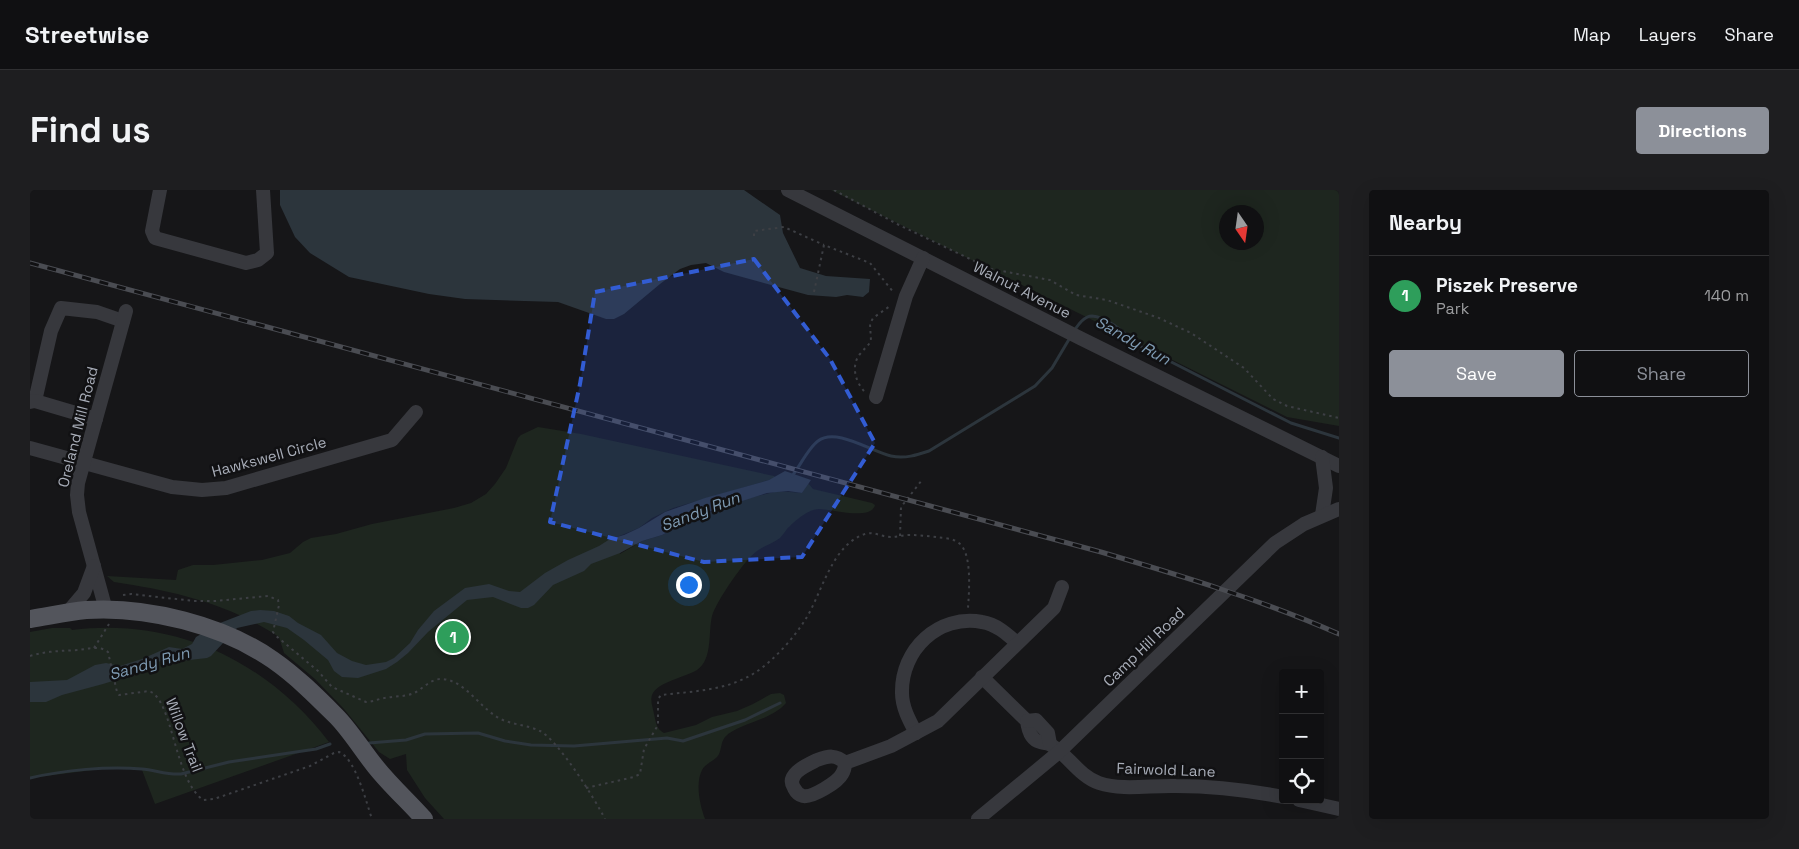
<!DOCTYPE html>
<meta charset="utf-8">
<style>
:root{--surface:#101012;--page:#1e1e20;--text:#f1f3f6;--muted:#9c9d9f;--line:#303032;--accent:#8c9099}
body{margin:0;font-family:"Space Grotesk",sans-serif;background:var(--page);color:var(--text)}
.controls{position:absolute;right:15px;bottom:15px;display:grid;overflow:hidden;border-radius:5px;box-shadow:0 5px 20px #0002}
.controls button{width:45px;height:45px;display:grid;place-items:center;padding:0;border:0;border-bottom:1px solid var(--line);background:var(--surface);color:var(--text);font:25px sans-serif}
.compass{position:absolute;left:1189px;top:15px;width:45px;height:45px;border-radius:50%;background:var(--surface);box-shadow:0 5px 20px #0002;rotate:167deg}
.you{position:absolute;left:658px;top:394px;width:18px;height:18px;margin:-12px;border:4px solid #fff;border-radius:50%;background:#1a73e8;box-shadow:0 0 0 8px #1a73e833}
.badge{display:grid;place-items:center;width:32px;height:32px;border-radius:50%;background:var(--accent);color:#fff;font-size:16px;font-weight:700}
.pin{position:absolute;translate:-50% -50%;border:2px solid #fff;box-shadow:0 1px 5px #0006}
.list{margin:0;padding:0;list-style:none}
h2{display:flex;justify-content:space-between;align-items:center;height:65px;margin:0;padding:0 20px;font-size:21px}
h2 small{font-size:16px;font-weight:400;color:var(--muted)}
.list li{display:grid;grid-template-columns:32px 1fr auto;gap:15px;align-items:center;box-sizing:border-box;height:80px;padding:0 20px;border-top:1px solid var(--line)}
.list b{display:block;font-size:19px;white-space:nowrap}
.list p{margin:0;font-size:16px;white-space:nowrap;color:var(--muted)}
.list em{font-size:16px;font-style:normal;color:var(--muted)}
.actions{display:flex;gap:10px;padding:15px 20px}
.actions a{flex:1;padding:11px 0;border:1px solid var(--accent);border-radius:5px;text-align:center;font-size:18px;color:var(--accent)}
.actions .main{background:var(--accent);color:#fff}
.icon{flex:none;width:28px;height:28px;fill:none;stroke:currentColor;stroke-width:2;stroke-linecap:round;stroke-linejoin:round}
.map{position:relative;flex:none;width:1309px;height:629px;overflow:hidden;border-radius:5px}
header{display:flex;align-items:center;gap:30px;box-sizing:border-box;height:70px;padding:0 25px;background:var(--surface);border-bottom:1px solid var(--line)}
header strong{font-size:24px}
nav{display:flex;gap:28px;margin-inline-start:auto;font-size:18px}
.intro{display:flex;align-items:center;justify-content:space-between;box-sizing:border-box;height:120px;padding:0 30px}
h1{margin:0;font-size:35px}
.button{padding:12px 22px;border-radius:5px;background:var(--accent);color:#fff;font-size:18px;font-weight:700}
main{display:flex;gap:30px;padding:0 30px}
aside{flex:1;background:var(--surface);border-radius:5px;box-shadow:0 5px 20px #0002}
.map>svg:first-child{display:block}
.green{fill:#1e261f;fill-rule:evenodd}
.water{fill:#2c353c}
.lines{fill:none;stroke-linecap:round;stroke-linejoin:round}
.stream{stroke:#2c353c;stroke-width:3}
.path{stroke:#3d3f44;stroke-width:2;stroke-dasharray:2.5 4;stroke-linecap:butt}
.minor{stroke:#37383d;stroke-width:14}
.major{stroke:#53555c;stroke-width:18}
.rail-casing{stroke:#4a4c52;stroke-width:5}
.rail{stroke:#111113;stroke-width:3;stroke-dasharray:9;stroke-linecap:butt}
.marked{fill:#325cd3;fill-opacity:0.2;stroke:#325cd3;stroke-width:4;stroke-dasharray:10 6;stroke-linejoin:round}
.labels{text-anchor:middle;stroke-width:5;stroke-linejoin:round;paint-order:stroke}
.street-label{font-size:15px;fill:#a8adb8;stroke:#111113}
.water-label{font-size:16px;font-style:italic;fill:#7f9bb3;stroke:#111113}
</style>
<header>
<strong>Streetwise</strong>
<nav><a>Map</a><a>Layers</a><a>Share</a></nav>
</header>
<div class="intro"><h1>Find us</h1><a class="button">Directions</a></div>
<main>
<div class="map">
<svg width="1309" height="629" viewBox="0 0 1309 629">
<rect width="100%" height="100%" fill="#161618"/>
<g class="green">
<path d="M 801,0 L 1309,0 L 1309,236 L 1257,227 ZM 1196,22 L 1226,22 L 1226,52 L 1196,52 Z"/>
<path d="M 508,237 L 551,244 L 744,286 L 746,288 L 643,318 L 622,328 L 609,338 L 587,347 L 590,364 L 612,351 L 632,345 L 675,323 L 693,319 L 715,309 L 748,301 L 772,303 L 778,293 L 783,299 L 842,313 L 845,315 C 841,331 802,319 789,319 C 779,319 766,330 760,336 C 756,339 754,344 750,348 C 743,353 734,356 727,361 C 715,369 686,412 682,426 C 678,443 683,469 667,480 C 656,487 627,492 622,505 C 620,511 623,518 624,524 C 626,532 626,539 634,543 L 666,535 L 682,527 L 707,521 L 723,514 L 741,504 L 750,503 L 754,505 L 756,513 C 741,531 708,533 695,547 C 690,553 692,562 687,567 C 682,572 675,574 672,580 C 665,594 670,615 675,629 L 414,629 L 395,608 L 377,580 L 376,564 L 360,569 L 349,562 L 314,519 L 285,489 L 254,463 L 249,447 C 197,413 144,401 84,392 L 77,386 L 146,390 L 148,380 L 163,375 L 183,375 L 232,370 L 260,363 L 273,352 L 281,348 L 306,344 L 342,334 L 424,318 L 441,313 L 456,304 L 465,294 L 476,278 L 488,248 L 491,245 Z"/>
<path d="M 22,438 L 40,438 L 42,440 C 145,427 237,471 299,552 L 125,614 L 112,580 L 87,577 L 0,588 L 0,442 Z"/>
</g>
<g class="water">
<path d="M 250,0 L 714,0 L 750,25 L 753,43 L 770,78 L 796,86 L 840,89 L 839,102 L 833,107 L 817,105 L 806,107 L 778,105 L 694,82 L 676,73 L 661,75 L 650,79 L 630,94 L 594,124 L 584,129 L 576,129 L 528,112 L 435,109 L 399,104 L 319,87 L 280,63 L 265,47 L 250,15 Z"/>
<path d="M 755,281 L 781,290 L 772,303 L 758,301 L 737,303 L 675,323 L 632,345 L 612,351 L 590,363 L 561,374 L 554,381 L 523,395 L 504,415 L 498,418 L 491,418 L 463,407 L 437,410 L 398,442 L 378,463 L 367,472 L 356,479 L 328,488 L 312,487 L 304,481 L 298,470 L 274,450 L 257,438 L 234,432 L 207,438 L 181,466 L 177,468 L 142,472 L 131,471 L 120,475 L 105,484 L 73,494 L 32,505 L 16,512 L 0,512 L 0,492 L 37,490 L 65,475 L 76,473 L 90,476 L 112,469 L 139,457 L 152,459 L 162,454 L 166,447 L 190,433 L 221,421 L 230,420 L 244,421 L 259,426 L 268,433 L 291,445 L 307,463 L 322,471 L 336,475 L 356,472 L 364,468 L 380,453 L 388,440 L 404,421 L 435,398 L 459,394 L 479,401 L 490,402 L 515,383 L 538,370 L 569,356 L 580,349 L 594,345 L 609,338 L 635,322 L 675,308 L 739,290 Z"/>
</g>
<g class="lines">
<g class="stream">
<path d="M 1044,141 C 1048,135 1054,126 1062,126 C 1078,127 1098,146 1110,156 L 1261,233 L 1309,248"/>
<path d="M 762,286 C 770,276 779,257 788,251 C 806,237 842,262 861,266 C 875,269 887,265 899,261 L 1005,196 L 1022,178 L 1041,146"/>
<path d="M 339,553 L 376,550 L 395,544 L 448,543 L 475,551 L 501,555 L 544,556 L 637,548 L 653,551 L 715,530 L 750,513"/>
<path d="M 0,588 C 34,580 78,576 112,579 C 125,580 137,585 151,584 L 199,572 L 286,559 L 300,554"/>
</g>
<g class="path">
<path d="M 804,0 L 869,35 L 961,79 L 1020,90 L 1046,105 L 1077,110 L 1129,128 L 1161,143 L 1214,178 L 1243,209 L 1257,216 L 1309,228"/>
<path d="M 724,46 L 724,41 L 754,37 L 794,55"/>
<path d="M 784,102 L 794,55 L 840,73 L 864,103"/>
<path d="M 834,201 C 825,191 821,175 830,164 C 834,159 838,156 841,151 L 840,134 L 843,128 L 860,116"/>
<path d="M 870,346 L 871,317 L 892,290"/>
<path d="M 93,405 L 101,404 L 164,411 L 185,411 L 238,406 L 248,410 L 249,415 L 243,442 L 245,445 L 288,481 L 302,497 L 336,512 C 343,512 348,509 354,508 C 364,506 375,507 384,503 C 393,499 400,489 411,489 C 432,489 448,514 464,525 C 477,535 496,534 510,541 C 528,550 565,609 575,629"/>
<path d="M 64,458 L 79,434"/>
<path d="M 0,466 C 16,461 31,461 48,460 C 58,459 69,455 78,462 L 87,502 L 89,505 L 119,501 C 143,509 144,589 173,610 L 184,609 L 280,576 L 304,563 L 309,562 C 326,569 336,612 342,629"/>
<path d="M 556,598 L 604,587 L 610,584 L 614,559 L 628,535 L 628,509 L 631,505 C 664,501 697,501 726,482 C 743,471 764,448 775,430 C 792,404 801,355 835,344 C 844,341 851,347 861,347 C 867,347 873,345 880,345 C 888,345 897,346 906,347 C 914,348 925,348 931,355 C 942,367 939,403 938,418"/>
</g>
<g class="minor">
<path d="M 130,0 L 122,41 L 125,48 L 216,73 L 228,70 L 237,63 L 233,0"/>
<path d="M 758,0 L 1050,148 L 1309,276"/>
<path d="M 846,207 L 876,106 L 893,68"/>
<path d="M 5,211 L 21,141 L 31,118 L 67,122 L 93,131"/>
<path d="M 0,212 L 5,211 L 66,229"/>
<path d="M 0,258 L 142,297 L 172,300 L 196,298 L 362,250 L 386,222"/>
<path d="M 1292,267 L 1296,298 L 1292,325"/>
<path d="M 76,420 L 49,322 L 47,305 L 48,293 L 96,121"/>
<path d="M 37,423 L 54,403 L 64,376"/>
<path d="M 952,487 L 997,531 C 998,539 1001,550 1010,552 C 1014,553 1018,553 1021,555 C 1038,565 1049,586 1069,593 C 1093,601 1121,595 1146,596 C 1182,596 1217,600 1253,607"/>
<path d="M 997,531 L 1006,530 L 1018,543 L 1020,554"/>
<path d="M 886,543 C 879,530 872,517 872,503 C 871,460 908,424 952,432 C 966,434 977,444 987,453"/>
<path d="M 815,573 C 815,577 814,581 812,584 C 808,592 782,608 773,606 C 769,605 766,602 764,598 C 755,584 777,575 787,570 C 798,566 806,564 815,573 L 861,556 L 908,531 L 1024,418 L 1032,397"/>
<path d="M 1269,610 L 1309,619"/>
<path d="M 948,629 L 1029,562 L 1245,353 L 1274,334 L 1309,319"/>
</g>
<path class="major" d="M 0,429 C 19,426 37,422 56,420 C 117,416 193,435 243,470 C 266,486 286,506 306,526 C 320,540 332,560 345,576 C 360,595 378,611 394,629"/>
<g class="rail-casing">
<path id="rail" d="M 0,73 L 1071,362 C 1152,386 1232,410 1309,444"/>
</g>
<use href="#rail" class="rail"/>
</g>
<path class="marked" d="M 724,69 L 800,169 L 845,253 L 772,367 L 674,372 L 520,332 L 550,194 L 565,102 Z"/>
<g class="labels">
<g class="street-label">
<text transform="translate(992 100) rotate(27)" y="5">Walnut Avenue</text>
<text transform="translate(48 237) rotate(-76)" y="5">Oreland Mill Road</text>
<text transform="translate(239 267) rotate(-15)" y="5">Hawkswell Circle</text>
<text transform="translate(1114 457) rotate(-44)" y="5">Camp Hill Road</text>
<text transform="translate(154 545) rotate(69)" y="5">Willow Trail</text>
<text transform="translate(1136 580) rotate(2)" y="5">Fairwold Lane</text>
</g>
<g class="water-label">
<text transform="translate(1103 150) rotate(29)" y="6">Sandy Run</text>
<text transform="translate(670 321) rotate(-21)" y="6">Sandy Run</text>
<text transform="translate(119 473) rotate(-16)" y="6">Sandy Run</text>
</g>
</g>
</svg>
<div class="controls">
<button>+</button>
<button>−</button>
<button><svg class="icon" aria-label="locate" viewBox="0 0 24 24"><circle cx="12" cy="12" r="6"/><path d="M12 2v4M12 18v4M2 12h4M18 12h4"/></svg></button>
</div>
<svg class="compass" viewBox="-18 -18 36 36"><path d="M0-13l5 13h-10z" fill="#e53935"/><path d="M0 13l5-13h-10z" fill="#9c9d9f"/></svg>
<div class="you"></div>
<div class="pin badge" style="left:423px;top:447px;background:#2e9e5b">1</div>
</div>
<aside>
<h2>Nearby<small></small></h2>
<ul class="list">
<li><span class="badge" style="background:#2e9e5b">1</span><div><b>Piszek Preserve</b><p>Park</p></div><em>140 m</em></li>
</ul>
<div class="actions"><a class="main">Save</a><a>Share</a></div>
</aside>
</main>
